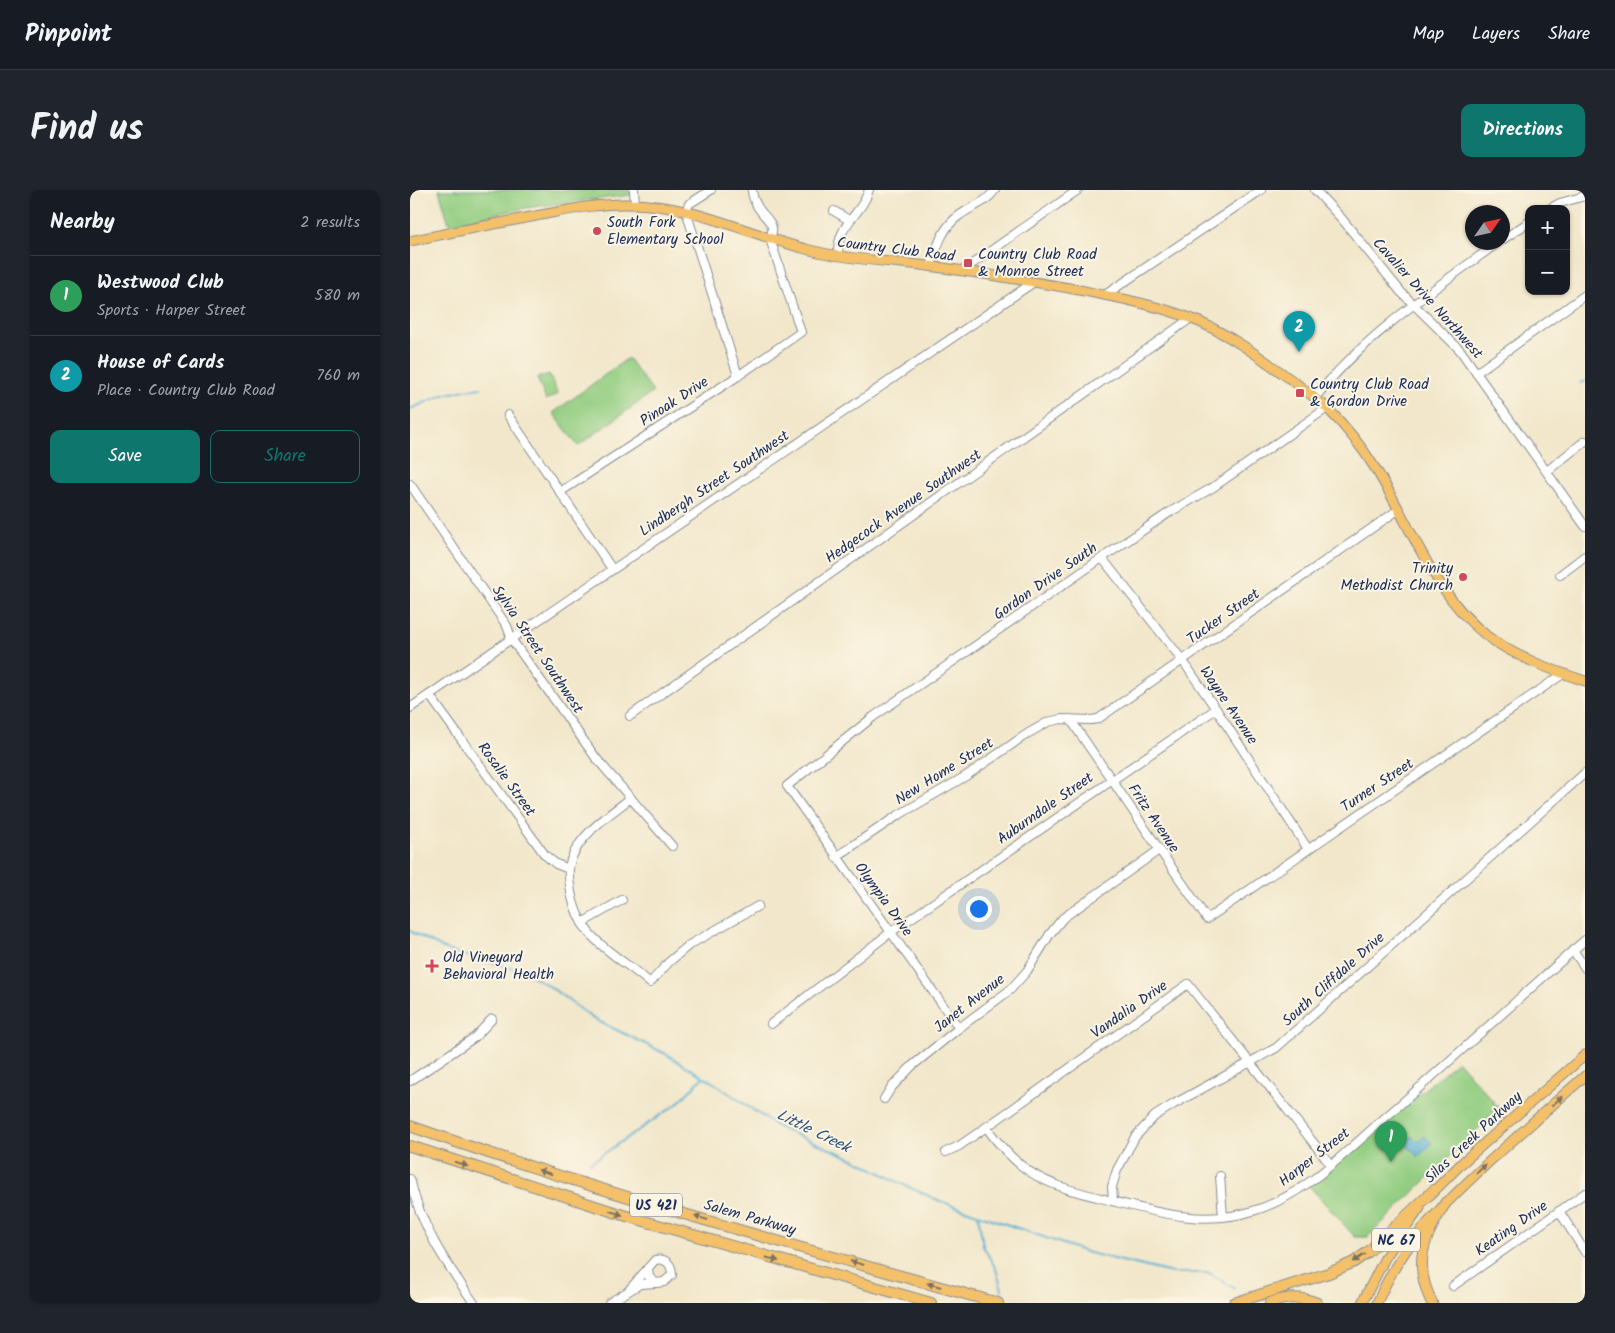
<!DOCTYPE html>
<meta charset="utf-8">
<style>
:root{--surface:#171b24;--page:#20242c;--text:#f1f3f6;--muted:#9ea1a6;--line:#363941;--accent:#0f766e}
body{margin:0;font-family:Kalam,sans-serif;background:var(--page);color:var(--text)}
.controls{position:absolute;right:15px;top:15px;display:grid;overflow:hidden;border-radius:10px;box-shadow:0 1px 4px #0004}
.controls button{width:45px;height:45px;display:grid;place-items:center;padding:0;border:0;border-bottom:1px solid var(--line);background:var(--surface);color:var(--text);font:25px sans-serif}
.compass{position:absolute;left:1055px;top:15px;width:45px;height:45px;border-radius:50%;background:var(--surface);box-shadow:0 1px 4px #0004;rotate:56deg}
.you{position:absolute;left:568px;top:718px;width:18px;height:18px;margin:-12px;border:4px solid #fff;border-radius:50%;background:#1a73e8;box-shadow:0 0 0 8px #1a73e833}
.badge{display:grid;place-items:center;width:32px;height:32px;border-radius:50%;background:var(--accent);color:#fff;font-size:16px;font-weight:700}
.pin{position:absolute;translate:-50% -41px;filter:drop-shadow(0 1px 2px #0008)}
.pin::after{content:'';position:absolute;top:26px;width:18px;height:15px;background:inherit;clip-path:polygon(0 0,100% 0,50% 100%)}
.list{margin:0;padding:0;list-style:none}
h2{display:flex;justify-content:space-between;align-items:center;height:65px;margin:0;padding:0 20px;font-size:21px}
h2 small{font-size:16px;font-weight:400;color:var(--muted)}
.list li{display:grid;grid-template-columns:32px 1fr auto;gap:15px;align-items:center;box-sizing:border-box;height:80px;padding:0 20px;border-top:1px solid var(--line)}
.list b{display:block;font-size:19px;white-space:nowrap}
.list p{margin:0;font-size:16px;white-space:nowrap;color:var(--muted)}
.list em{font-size:16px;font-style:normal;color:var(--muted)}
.actions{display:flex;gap:10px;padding:15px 20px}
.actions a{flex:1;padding:11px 0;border:1px solid var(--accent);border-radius:10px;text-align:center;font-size:18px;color:var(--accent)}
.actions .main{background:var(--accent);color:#fff}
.map{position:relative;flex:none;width:1175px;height:1113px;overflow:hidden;border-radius:10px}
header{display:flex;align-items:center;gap:30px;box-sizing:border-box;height:70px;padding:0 25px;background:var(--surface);border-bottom:1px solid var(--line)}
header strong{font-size:24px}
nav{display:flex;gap:28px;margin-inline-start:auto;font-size:18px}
.intro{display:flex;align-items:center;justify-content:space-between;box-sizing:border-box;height:120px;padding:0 30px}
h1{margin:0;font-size:35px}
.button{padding:12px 22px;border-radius:10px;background:var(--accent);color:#fff;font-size:18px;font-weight:700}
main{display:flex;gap:30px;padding:0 30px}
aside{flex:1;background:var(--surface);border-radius:10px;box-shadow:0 1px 4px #0004}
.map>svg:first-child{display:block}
.green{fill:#93cd81;stroke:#577e70}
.water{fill:#56afd3;stroke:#386f98}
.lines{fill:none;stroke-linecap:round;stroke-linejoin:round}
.stream{stroke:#56afd3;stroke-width:2}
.minor-casing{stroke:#868b94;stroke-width:10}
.major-casing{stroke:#868b94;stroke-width:11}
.highway-casing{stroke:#868b94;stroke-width:12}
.minor{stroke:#fff;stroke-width:8}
.major{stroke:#f4c16a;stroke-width:9}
.highway{stroke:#f4c16a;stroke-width:10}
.oneway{fill:#7d7163}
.poi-dot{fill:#d1495b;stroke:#fcf5e5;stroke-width:2}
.labels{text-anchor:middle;stroke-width:4;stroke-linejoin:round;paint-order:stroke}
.shield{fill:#fcf5e5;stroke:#5e6a86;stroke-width:1}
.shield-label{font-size:14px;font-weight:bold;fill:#1b2f5e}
.poi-label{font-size:15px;fill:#1b2f5e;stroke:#fcf5e5;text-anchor:start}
.street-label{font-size:15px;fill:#1b2f5e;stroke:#fcf5e5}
.water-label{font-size:16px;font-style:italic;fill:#2d5581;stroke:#fcf5e5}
</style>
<header>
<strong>Pinpoint</strong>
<nav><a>Map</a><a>Layers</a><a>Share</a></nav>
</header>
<div class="intro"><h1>Find us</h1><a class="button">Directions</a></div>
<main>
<aside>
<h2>Nearby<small>2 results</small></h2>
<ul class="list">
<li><span class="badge" style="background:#2e9e5b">1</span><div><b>Westwood Club</b><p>Sports · Harper Street</p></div><em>580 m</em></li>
<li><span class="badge" style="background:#0f9aa8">2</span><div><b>House of Cards</b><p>Place · Country Club Road</p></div><em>760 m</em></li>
</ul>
<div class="actions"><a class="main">Save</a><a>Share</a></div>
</aside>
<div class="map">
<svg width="1175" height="1113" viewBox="0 0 1175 1113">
<rect width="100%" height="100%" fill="#fcf5e5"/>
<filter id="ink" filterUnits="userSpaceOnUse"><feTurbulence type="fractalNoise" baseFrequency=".02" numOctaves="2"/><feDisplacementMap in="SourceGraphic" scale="10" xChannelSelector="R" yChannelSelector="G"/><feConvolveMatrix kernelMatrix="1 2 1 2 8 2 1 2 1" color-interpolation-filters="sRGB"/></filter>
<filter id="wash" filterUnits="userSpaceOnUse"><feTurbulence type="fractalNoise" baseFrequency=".0096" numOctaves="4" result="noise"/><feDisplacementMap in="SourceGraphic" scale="20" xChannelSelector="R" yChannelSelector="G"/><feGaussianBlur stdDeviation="1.12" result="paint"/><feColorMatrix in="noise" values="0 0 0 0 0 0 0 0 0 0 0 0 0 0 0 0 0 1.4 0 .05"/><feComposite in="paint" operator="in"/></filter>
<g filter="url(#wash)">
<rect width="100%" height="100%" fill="#f2e7cb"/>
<g class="green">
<path d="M 29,0 L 220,0 L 221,5 L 115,18 L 39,34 Z"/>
<path d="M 218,168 L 243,202 L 168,256 L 143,223 Z"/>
<path d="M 139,184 L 148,204 L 136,210 L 127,188 Z"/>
<path d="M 1048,871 L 1089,918 L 958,1047 L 945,1047 L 899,996 Z"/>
</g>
<path class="water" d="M 1002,946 L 1008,952 L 1014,946 L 1022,953 L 1008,967 L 995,953 Z"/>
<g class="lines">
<g class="stream">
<path d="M 1171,193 L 1175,191"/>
<path d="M 0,219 L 33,205 L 55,200 L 71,198"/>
<path d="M 0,741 L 36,760 L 112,781 L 139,796 L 182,828 L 254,863 L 304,893 L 368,937 L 446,970 L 494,995 L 530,1011 L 679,1063 L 762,1083 L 799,1083 L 824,1098"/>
<path d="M 180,973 L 267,914 L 293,887"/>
<path d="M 568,1024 L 573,1056 L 586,1079 L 592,1100"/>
</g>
</g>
</g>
<g filter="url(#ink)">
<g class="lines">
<g class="minor-casing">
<g id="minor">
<path d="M 224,0 L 225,14"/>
<path d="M 301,0 L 279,14 L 276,21 L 328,186"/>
<path d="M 905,0 L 932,29 L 991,102 L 1050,160 L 1175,336"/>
<path d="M 1139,19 L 1150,13 L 1175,6"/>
<path d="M 424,21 L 439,30"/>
<path d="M 1092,50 L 1119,32"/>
<path d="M 428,66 C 427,32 451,27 459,0"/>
<path d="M 521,76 C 527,57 532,37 550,25 C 562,16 576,13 585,0"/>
<path d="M 552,81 L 668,0"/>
<path d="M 695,105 L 851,0"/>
<path d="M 1066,183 L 1175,105"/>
<path d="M 905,208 C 952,147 1027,97 1089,52"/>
<path d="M 98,225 L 202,379"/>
<path d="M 1137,281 L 1175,251"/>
<path d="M 0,294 L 97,436 L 102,450 L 186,568 L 262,656"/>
<path d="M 150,302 L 328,186 L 391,142 L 360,49 C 361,46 363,41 362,38 C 362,29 343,20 342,0"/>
<path d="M 692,368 L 773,471 L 806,519 L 898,659"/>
<path d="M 1150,385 L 1175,366"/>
<path d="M 20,506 L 135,665 L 146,674 L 159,679"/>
<path d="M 0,518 L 624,92"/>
<path d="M 220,526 L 781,128"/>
<path d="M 660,529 L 797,729 L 1153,484"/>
<path d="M 221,608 C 199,625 162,649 159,679 C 158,686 160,695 161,702 C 164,718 171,735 183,747 C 199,764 222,777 240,793 L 259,772 L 279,755 L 348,716"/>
<path d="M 426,667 L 487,626 L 556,586 L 617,544 L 638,532 L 651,529 L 681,530 L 688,529 L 988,320"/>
<path d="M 172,733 L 212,710"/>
<path d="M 1163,760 L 1175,778"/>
<path d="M 361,834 L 481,742 L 806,519"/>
<path d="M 549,838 L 377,596 L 463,527 L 692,368 L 760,322 L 802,298 L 917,218"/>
<path d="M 0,891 L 65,847 L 82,829"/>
<path d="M 474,909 L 481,898 L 502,876 L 549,838 L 600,800 L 617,781 L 640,744 L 653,728 L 749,660"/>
<path d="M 576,937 C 615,991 641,995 702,1011 C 749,1023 795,1036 843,1021 C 896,1005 936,961 977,926 C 1044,868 1109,808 1175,750"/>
<path d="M 536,962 L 549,956 L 598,922 L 778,794 L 921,975"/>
<path d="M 810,986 L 813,1027"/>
<path d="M 0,989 C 11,1038 36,1073 64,1113"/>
<path d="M 703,1011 L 702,997 L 707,980 L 725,947 L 745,926 L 764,914 L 866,858 L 1175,583"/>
<path d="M 1149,1021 L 1175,1062"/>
<path d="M 1043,1096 L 1175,1003"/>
<path d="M 219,1100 L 245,1070 C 256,1068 262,1074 262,1085 L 254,1092 L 246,1093 L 239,1087 L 238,1078"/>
<path d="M 199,1113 L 230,1094 L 246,1093"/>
</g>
</g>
<g class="major-casing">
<g id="major">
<path d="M 0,51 C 42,42 84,34 126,26 C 158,20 188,13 220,14 C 284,14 343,47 404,61 C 441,70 480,71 518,76 C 565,82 612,90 659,98 C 698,106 739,113 777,127 C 816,141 853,169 887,194 C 897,202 909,210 918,219 C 936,237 952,257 965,278 C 1001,334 1022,403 1077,446 C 1105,467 1142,480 1175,491"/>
<path d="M 1020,1005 L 1053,972 L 1175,865"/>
<path d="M 952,1113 L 976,1066 L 1010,1018"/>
<path d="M 967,1113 C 993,1051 1033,1015 1081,970 C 1112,942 1143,914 1175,886"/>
</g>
</g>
<g class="highway-casing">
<g id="highway">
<path d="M 0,936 C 193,1004 391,1058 588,1113"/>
<path d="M 0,956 L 213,1025 L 521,1113"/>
<path d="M 824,1113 L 919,1083 L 944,1072 L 958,1062 L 1024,1000"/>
<path d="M 860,1113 C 876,1107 891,1106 907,1113"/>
<path d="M 1022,1113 C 1002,1072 1014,1048 1036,1012"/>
</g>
</g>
<use href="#minor" class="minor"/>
<use href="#major" class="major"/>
<use href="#highway" class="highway"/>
</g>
<defs><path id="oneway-solid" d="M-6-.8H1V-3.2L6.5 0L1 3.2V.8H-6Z" transform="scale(1.25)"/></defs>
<g class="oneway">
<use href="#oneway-solid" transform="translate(1147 911) rotate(-41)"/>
<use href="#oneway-solid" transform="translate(51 974) rotate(19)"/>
<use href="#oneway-solid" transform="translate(1071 979) rotate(-42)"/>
<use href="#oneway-solid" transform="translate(135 982) rotate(-162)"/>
<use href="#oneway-solid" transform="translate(206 1023) rotate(17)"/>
<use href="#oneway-solid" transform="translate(291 1028) rotate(-164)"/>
<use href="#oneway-solid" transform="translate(949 1068) rotate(146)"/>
<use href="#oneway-solid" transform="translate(362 1069) rotate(16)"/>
<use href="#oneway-solid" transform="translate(447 1073) rotate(-164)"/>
<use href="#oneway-solid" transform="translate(524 1095) rotate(-165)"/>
</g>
</g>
<g class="poi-dot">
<circle cx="187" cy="41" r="5"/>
<rect x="553" y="68" width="10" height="10" rx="2.5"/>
<rect x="885" y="198" width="10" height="10" rx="2.5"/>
<circle cx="1053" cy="387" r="5"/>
<path d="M19.5 768.5h5v5h5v5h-5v5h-5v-5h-5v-5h5z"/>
</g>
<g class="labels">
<g class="shield">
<rect x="220" y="1003.5" width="52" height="23" rx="4"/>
<rect x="962" y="1038.5" width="48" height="23" rx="4"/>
</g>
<g class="shield-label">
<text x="246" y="1020">US 421</text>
<text x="986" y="1055">NC 67</text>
</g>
<g class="poi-label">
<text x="197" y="37">South Fork<tspan x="197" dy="17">Elementary School</tspan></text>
<text x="568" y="69">Country Club Road<tspan x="568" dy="17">&amp; Monroe Street</tspan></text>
<text x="900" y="199">Country Club Road<tspan x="900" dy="17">&amp; Gordon Drive</tspan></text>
<text x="1043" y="383" text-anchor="end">Trinity<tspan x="1043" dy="17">Methodist Church</tspan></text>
<text x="33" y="772">Old Vineyard<tspan x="33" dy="17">Behavioral Health</tspan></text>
</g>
<g class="street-label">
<text transform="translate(486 59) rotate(7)" y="5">Country Club Road</text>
<text transform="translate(1018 108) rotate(48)" y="5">Cavalier Drive Northwest</text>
<text transform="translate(264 211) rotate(-33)" y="5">Pinoak Drive</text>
<text transform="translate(304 293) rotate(-34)" y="5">Lindbergh Street Southwest</text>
<text transform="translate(493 316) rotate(-35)" y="5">Hedgecock Avenue Southwest</text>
<text transform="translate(635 391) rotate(-35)" y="5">Gordon Drive South</text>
<text transform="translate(813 426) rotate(-35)" y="5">Tucker Street</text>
<text transform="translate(128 459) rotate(56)" y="5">Sylvia Street Southwest</text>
<text transform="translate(819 515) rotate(56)" y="5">Wayne Avenue</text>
<text transform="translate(534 581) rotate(-32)" y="5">New Home Street</text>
<text transform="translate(97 589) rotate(54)" y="5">Rosalie Street</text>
<text transform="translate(967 595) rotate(-34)" y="5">Turner Street</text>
<text transform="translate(635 618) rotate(-35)" y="5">Auburndale Street</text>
<text transform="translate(744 628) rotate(56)" y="5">Fritz Avenue</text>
<text transform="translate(474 709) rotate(54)" y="5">Olympia Drive</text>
<text transform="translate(923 789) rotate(-42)" y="5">South Cliffdale Drive</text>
<text transform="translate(559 813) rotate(-38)" y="5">Janet Avenue</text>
<text transform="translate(719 819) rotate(-35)" y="5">Vandalia Drive</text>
<text transform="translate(1063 947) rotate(-43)" y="5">Silas Creek Parkway</text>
<text transform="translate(904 967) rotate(-38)" y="5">Harper Street</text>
<text transform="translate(340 1027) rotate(16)" y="5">Salem Parkway</text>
<text transform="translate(1101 1038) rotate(-35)" y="5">Keating Drive</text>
</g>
<g class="water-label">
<text transform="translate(404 940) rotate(26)" y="6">Little Creek</text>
</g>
</g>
</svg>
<div class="controls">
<button>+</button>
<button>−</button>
</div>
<svg class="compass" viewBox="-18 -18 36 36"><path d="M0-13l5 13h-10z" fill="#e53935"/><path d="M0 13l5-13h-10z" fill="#9ea1a6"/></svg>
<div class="you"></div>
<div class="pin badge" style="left:981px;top:972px;background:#2e9e5b">1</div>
<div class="pin badge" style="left:889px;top:162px;background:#0f9aa8">2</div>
</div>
</main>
